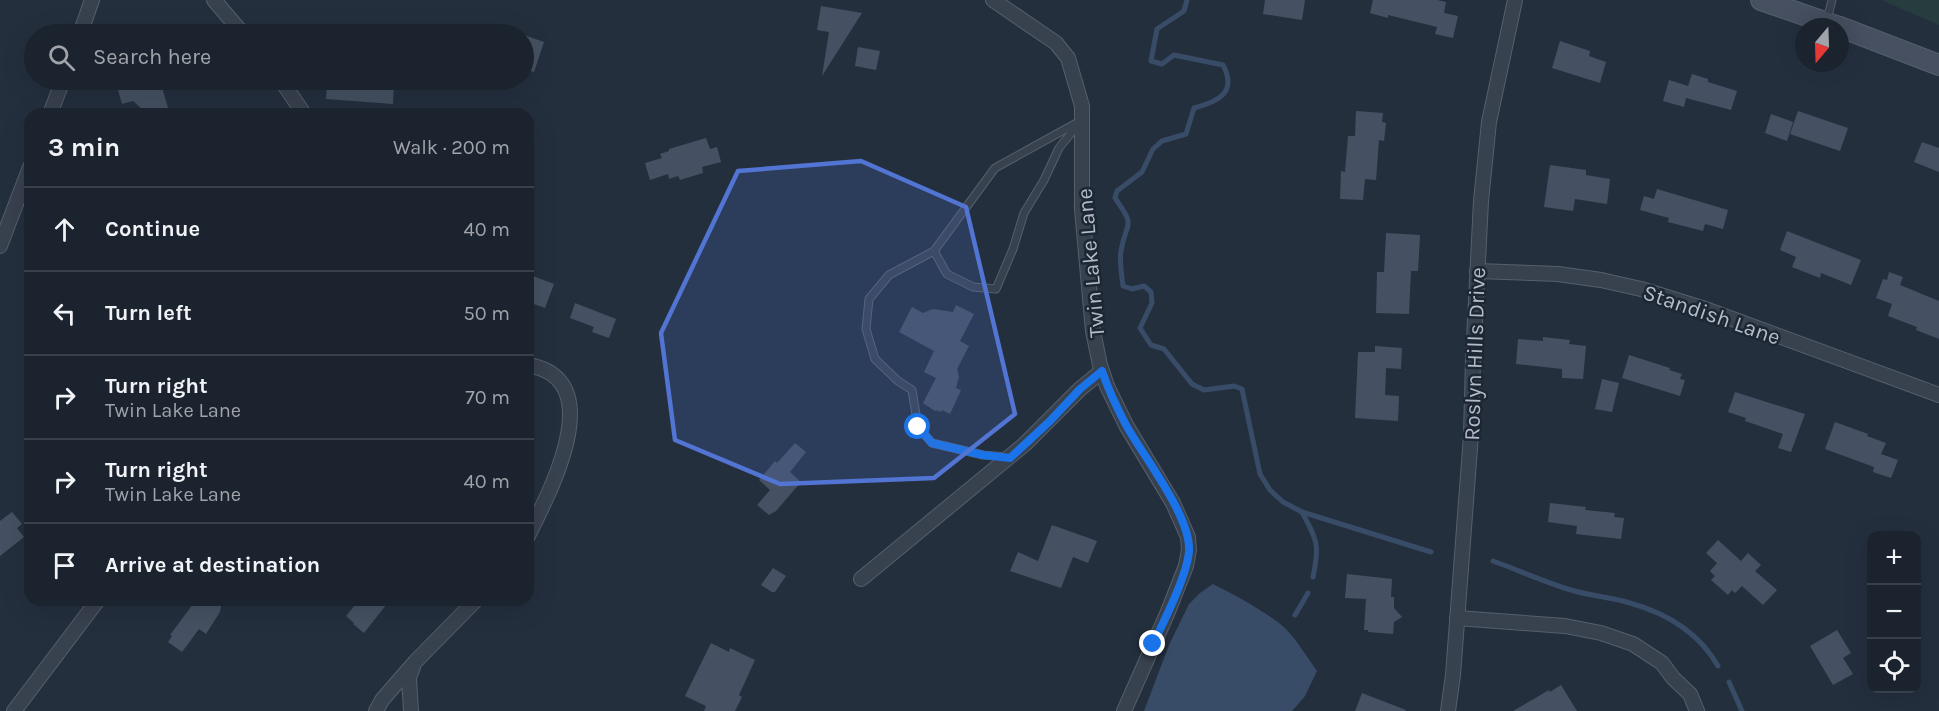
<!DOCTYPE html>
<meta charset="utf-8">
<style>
:root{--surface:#1b232e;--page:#242b36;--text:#f1f3f6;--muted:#a0a4aa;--line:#39404a}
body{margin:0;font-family:Karla,sans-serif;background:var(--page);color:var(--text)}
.controls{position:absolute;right:18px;bottom:18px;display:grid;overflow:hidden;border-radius:12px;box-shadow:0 6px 24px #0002}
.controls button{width:54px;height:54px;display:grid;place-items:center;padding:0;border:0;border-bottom:2px solid var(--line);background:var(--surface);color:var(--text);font:30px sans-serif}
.compass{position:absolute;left:1795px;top:18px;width:54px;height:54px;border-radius:50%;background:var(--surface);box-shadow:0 6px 24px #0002;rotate:199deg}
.stop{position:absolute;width:18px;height:18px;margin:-14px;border:4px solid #1a73e8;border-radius:50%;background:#fff}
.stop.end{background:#1a73e8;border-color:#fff;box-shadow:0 2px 6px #0008}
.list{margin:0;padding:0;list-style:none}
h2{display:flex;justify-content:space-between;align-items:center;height:78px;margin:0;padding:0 24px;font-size:26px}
h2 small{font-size:20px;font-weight:400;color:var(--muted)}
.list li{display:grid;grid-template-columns:39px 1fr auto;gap:18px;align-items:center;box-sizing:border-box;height:84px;padding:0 24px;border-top:2px solid var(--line)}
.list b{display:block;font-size:22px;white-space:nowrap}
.list p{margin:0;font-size:20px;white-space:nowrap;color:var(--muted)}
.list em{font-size:20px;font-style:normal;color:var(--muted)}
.icon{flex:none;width:33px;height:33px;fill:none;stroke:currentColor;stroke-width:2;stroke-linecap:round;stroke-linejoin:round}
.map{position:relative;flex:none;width:1939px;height:711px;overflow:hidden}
.search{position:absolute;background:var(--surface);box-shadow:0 6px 24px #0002;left:24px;top:24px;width:510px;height:66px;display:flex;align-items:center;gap:15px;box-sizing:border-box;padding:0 21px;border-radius:33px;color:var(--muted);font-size:22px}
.panel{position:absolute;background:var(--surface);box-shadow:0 6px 24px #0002;left:24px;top:108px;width:510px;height:498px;border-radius:18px}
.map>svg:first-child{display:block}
.green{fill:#263c3f}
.water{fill:#394c67}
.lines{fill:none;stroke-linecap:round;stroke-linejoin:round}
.stream{stroke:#394c67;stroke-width:5}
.building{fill:#455162}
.lane-casing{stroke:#565f6c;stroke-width:9}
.street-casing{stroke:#565f6c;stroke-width:16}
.secondary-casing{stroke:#565f6c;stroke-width:22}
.lane{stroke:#38414e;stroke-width:7}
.street{stroke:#38414e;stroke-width:14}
.secondary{stroke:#465061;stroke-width:20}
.route{stroke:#1a73e8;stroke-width:8}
.marked{fill:#5274d3;fill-opacity:0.2;stroke:#5274d3;stroke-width:4.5;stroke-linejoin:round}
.labels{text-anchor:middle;stroke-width:5;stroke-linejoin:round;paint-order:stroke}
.street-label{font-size:22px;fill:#b4bcc9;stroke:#1d2633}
</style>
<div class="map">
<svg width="1939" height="711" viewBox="0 0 1939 711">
<rect width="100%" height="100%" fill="#242f3e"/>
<path class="green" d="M 1881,0 L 1939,0 L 1939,25 Z"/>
<path class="water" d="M 1213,584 C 1234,595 1269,613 1286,629 C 1298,642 1307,657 1317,671 L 1305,696 L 1292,711 L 1144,711 L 1169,645 L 1189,604 L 1200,593 Z"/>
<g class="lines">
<g class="stream">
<path d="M 1187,0 L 1184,11 L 1157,29 L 1151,61 L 1162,64 L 1174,55 L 1223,65 C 1238,93 1217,102 1194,108 L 1186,134 L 1162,141 L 1153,149 L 1142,172 L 1117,191 L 1115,198 C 1137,229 1126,220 1121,251 C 1119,262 1122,275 1123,286 L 1132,289 L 1144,286 L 1151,292 L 1152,303 L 1140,328 L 1151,345 L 1164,349 L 1192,384 L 1204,390 L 1234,386 L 1242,389 L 1260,474 L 1270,490 L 1283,502 L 1302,512 L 1431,552"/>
<path d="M 1302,512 C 1317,540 1320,545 1313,577"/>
<path d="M 1493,561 C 1518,570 1544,582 1571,590 C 1590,596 1611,597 1630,603 C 1666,613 1699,633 1718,666"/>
<path d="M 1295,615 L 1308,593"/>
<path d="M 1729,682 L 1742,711"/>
</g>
</g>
<g class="building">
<path d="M 1265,0 L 1305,0 L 1302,20 L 1263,14 Z"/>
<path d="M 1373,0 L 1437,0 L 1446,2 L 1444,13 L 1458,16 L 1453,38 L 1435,34 L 1437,27 L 1388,15 L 1388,18 L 1370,13 Z"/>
<path d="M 821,6 L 862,13 L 822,76 L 829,32 L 817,30 Z"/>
<path d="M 524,35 L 544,42 L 534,72 L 524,69 Z"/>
<path d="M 1560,41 L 1590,51 L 1589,56 L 1606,62 L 1600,83 L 1552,68 Z"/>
<path d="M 858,47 L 880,51 L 876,70 L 855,66 Z"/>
<path d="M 1692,74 L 1708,79 L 1708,82 L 1737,91 L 1731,110 L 1686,98 L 1684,107 L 1663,101 L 1669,80 L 1688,86 Z"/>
<path d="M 122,80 L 160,80 L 168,108 L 157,111 L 158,114 L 143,114 L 141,108 L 133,101 L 122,104 L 118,90 L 124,88 Z"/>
<path d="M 351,80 L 384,80 L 384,82 L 394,83 L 393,104 L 326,99 L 327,82 L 351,84 Z"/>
<path d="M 1356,111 L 1383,113 L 1382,122 L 1386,123 L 1384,141 L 1379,140 L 1376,180 L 1365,179 L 1363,200 L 1340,199 L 1341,171 L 1345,172 L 1348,136 L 1355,136 Z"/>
<path d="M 1798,111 L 1848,128 L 1840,151 L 1790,134 Z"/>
<path d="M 1771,114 L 1793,122 L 1787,141 L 1765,133 Z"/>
<path d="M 706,138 L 710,149 L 717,147 L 721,162 L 702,167 L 703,173 L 680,180 L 678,176 L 669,179 L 668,174 L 650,180 L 645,163 L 662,158 L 660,154 L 669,151 L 669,149 Z"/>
<path d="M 1922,142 L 1939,148 L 1939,172 L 1914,162 Z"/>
<path d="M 1550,165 L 1586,170 L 1586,175 L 1610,179 L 1607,204 L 1575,199 L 1573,211 L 1544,207 Z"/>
<path d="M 1657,189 L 1728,210 L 1723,229 L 1705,224 L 1703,231 L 1668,222 L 1669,218 L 1640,210 L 1644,196 L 1654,199 Z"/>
<path d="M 1787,231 L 1861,260 L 1851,285 L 1821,273 L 1820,278 L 1792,267 L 1796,257 L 1780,250 Z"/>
<path d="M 1386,233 L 1420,235 L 1418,271 L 1411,271 L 1409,314 L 1376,313 L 1377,272 L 1384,272 Z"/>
<path d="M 1889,272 L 1903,277 L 1900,285 L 1939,301 L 1939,339 L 1916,330 L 1917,327 L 1888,316 L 1892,304 L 1876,298 L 1883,279 L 1887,280 Z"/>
<path d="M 533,276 L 554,284 L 545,308 L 528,302 L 528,288 Z"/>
<path d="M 575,303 L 616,319 L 609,338 L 592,332 L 594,327 L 570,318 Z"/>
<path d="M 956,305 L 974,314 L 960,341 L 969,346 L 957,369 L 959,377 L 956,388 L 961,390 L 950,414 L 942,410 L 941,412 L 936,410 L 935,411 L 923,403 L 936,378 L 924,372 L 934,351 L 899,332 L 912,307 L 923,313 L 933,309 L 953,312 Z"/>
<path d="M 1543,337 L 1570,340 L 1569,344 L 1586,346 L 1583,379 L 1562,378 L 1562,369 L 1516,364 L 1518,339 L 1543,341 Z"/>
<path d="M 1375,346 L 1402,348 L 1401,369 L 1386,368 L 1385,395 L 1399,396 L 1398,421 L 1355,418 L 1358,352 L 1375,352 Z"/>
<path d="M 1629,355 L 1670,368 L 1669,370 L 1682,374 L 1680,379 L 1685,380 L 1680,396 L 1622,378 Z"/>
<path d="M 1602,379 L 1619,383 L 1612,412 L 1595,409 Z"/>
<path d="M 1735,392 L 1805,414 L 1791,452 L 1778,448 L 1783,434 L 1745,421 L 1746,418 L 1728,412 Z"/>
<path d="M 1835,422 L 1868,434 L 1867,436 L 1886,443 L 1881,454 L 1898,460 L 1891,478 L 1873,472 L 1874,467 L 1825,449 Z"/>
<path d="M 795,443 L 806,452 L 790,472 L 801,482 L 776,511 L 769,515 L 757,505 L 770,490 L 759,480 L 775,461 L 777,463 Z"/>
<path d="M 1550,503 L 1586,507 L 1585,510 L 1615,513 L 1614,517 L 1624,518 L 1621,539 L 1576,534 L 1577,526 L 1548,522 Z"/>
<path d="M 12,512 L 22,524 L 17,528 L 24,537 L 0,556 L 0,521 Z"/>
<path d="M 1052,525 L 1097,541 L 1088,563 L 1073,557 L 1061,588 L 1010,571 L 1018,552 L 1038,561 Z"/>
<path d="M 1718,540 L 1741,561 L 1748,553 L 1761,565 L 1755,571 L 1777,590 L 1763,605 L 1742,586 L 1735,593 L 1732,590 L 1728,595 L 1711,580 L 1715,576 L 1710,571 L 1717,563 L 1706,553 Z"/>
<path d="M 773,568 L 786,576 L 775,592 L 772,592 L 761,585 Z"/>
<path d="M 1347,574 L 1392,579 L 1391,597 L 1394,597 L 1394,608 L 1402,617 L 1394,622 L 1393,634 L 1368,632 L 1368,630 L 1364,630 L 1366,599 L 1345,598 Z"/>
<path d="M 196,600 L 222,600 L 220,612 L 206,634 L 199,629 L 182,652 L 168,642 L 172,636 L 170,635 Z"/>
<path d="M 359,600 L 390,600 L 364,633 L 353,624 L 354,623 L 346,616 Z"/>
<path d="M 1837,630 L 1851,653 L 1843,658 L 1853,674 L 1833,685 L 1810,646 Z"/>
<path d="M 711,643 L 729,652 L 730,648 L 755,660 L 739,695 L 742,697 L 735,711 L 704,711 L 706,706 L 685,696 Z"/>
<path d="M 1561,685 L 1577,711 L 1513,711 L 1549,690 L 1550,692 Z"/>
<path d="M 1362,693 L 1406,710 L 1405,711 L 1355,711 Z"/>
</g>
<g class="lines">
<g class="lane-casing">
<g id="lane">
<path d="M 1827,20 L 1832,0"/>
<path d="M 934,251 L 947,274 L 973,287 L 996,289 L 1013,249 L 1024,213 L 1044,180 L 1059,148 L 1080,122"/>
<path d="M 1006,457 L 983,455 L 932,443 L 918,427 L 912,390 L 898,381 L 875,359 L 866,329 L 869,299 L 889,275 L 934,251 L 995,168 L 1082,120"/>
</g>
</g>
<g class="street-casing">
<g id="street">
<path d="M 214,0 L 243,34"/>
<path d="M 993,0 L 1056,43 L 1068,58 L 1082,106 L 1082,209 L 1093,331 L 1100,365 L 1107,386 L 1126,425 L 1173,503 L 1188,537 L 1189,550 L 1186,566 L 1167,614 L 1124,711"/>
<path d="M 80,34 L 92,0"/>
<path d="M 281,80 L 304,114"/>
<path d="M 50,114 L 63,80"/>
<path d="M 0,246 L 30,167"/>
<path d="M 1477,271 L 1558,274 L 1601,280 L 1641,289 L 1708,310 L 1939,395"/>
<path d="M 528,365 C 611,379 549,493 528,536"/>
<path d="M 861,579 L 1025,444 L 1080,389 L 1102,371"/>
<path d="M 1457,618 L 1565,626 L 1601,633 L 1633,644 L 1662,663 L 1673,678 L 1690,694 L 1697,711"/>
<path d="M 14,711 L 98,600"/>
<path d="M 376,711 L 382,700 L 415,662 L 476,600"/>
<path d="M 411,711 L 409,678 L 413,667"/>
<path d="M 1448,711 L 1453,675 L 1471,435 L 1473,360 L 1481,201 L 1489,122 L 1515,0"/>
</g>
</g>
<g class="secondary-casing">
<g id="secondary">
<path d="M 1761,0 L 1839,27"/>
<path d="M 1840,27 L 1939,65"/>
</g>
</g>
<use href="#lane" class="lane"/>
<use href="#street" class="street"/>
<use href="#secondary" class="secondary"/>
</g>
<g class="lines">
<path class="route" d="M 918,427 L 932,443 L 983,455 L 1010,458 L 1050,421 L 1080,389 L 1102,371 C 1108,389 1117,408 1126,425 C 1143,456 1191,516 1189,551 C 1187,576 1164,621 1153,644"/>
</g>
<path class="marked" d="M 861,161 L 966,207 L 1015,414 L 934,478 L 780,484 L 675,440 L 661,333 L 738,171 Z"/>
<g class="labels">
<g class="street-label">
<text transform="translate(1090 263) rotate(-95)" y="8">Twin Lake Lane</text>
<text transform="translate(1712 314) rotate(19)" y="8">Standish Lane</text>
<text transform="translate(1474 354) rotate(-88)" y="8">Roslyn Hills Drive</text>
</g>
</g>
</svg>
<div class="controls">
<button>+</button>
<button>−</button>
<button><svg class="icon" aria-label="locate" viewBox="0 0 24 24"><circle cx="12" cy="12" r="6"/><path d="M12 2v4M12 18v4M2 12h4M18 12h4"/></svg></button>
</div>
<svg class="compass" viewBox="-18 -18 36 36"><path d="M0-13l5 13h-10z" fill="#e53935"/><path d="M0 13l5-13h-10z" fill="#a0a4aa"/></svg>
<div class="stop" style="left:918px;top:427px"></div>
<div class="stop end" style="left:1153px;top:644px"></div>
<div class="search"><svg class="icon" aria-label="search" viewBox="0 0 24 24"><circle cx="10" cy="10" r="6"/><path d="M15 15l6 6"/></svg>Search here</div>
<section class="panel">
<h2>3 min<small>Walk · 200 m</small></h2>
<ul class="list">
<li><svg class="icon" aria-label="ahead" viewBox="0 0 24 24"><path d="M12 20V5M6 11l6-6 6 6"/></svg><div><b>Continue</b></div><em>40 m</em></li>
<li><svg class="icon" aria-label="left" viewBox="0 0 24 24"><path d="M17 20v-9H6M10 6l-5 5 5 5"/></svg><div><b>Turn left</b></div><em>50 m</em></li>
<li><svg class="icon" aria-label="right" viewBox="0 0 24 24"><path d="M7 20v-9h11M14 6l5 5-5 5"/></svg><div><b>Turn right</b><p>Twin Lake Lane</p></div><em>70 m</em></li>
<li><svg class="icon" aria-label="right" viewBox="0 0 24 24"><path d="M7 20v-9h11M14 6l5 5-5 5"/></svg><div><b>Turn right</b><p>Twin Lake Lane</p></div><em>40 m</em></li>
<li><svg class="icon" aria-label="arrive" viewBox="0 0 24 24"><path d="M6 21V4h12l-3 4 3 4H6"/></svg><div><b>Arrive at destination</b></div></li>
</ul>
</section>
</div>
